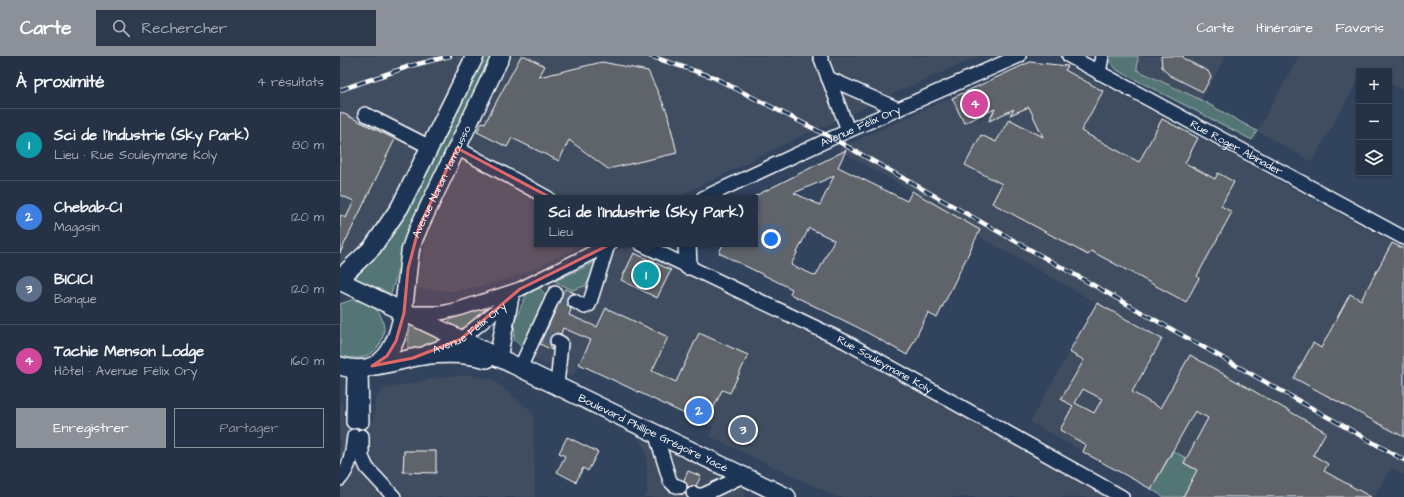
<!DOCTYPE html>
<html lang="fr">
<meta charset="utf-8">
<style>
:root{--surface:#253246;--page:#2d3a4d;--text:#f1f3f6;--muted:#a3aab3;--line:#424d5f;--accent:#8c9099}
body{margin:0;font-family:"Architects Daughter",sans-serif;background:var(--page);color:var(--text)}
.controls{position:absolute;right:12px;top:12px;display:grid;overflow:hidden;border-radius:0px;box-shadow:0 1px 3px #0004}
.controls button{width:36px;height:36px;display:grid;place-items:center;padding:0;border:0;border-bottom:1px solid var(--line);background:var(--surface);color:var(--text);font:20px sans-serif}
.you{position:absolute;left:431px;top:183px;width:14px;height:14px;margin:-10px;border:3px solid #fff;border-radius:50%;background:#1a73e8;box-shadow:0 0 0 6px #1a73e833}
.badge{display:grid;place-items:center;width:26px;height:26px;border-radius:50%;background:var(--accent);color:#fff;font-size:13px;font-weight:700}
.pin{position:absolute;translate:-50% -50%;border:2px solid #fff;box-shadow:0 1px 4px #0006}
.popup{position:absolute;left:194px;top:139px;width:224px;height:52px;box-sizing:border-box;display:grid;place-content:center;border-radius:0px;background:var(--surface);filter:drop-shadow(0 1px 3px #0005);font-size:13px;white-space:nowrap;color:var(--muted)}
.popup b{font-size:15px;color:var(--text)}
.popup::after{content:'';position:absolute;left:50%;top:100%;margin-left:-8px;border:8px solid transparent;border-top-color:var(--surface)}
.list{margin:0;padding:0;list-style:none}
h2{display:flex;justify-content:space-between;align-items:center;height:52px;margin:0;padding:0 16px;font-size:17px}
h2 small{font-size:13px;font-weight:400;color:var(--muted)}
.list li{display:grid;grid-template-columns:26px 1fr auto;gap:12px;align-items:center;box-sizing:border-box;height:72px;padding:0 16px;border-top:1px solid var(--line)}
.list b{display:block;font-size:15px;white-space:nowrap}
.list p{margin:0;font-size:13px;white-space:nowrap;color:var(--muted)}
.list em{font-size:13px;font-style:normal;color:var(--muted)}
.actions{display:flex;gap:8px;padding:12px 16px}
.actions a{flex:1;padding:9px 0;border:1px solid var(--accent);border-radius:0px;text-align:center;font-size:14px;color:var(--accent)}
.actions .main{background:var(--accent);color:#fff}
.icon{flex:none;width:22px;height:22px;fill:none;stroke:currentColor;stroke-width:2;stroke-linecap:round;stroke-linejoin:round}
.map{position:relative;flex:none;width:1064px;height:441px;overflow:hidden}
header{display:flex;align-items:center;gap:24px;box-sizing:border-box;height:56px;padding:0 20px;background:var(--accent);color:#fff}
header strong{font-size:19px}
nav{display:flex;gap:22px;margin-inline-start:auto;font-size:14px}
.search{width:280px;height:36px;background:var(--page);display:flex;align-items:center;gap:10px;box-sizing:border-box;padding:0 14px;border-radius:0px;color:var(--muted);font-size:15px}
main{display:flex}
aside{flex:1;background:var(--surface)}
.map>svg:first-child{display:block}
.built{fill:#3f4d61}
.green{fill:#537475;stroke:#a9baba}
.building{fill:#5f636a;stroke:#fff;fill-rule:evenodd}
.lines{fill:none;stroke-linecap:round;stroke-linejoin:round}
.minor-tunnel{stroke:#505f75;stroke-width:13;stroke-dasharray:13 6;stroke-linecap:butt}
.minor-casing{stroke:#fff;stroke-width:16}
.major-casing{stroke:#fff;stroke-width:20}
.minor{stroke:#1d3557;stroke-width:13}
.major{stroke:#1d3557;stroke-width:17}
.rail-casing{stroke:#fff;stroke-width:4.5}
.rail{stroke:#1d3557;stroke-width:3;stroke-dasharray:9;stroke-linecap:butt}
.marked{fill:#e26868;fill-opacity:0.2;stroke:#e26868;stroke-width:3;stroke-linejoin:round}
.labels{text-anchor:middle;stroke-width:3;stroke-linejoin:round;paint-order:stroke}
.street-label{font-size:11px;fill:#fff;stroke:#1d3557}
</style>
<header>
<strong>Carte</strong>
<div class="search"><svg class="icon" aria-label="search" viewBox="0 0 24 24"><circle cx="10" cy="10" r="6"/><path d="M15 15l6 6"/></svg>Rechercher</div>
<nav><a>Carte</a><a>Itinéraire</a><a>Favoris</a></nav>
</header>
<main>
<aside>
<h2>À proximité<small>4 résultats</small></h2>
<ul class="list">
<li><span class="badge" style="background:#0f9aa8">1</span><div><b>Sci de l'Industrie (Sky Park)</b><p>Lieu · Rue Souleymane Koly</p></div><em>80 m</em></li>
<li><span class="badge" style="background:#3f7fe0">2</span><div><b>Chebab-CI</b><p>Magasin</p></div><em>120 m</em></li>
<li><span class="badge" style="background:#5c6f8a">3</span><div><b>BICICI</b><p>Banque</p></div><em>120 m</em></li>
<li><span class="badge" style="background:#d1479c">4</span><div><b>Tachie Menson Lodge</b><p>Hôtel · Avenue Félix Ory</p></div><em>160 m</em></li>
</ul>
<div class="actions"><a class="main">Enregistrer</a><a>Partager</a></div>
</aside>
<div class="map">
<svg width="1064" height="441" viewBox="0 0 1064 441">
<rect width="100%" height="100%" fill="#31435d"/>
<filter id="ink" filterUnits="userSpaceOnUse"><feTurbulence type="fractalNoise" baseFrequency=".025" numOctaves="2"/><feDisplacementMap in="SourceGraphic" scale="8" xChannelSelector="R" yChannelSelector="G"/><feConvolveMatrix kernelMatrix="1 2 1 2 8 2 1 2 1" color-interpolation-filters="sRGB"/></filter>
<g filter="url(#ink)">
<g class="built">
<path d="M 0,0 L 127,0 L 55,147 L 25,189 L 0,211 Z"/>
<path d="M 173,0 L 640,0 L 552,38 L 488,69 L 466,78 L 336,142 L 197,142 L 197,188 L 243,188 L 187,216 L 146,229 L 113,235 L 76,233 L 87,179 Z"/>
<path d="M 798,0 L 886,0 L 861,44 L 797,14 Z"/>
<path d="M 959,0 L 1064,0 L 1064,35 L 1049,27 L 1049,15 L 1028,15 L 1025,13 L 1023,15 L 1019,15 L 1019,22 L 972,106 L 917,75 Z"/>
<path d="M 690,6 L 728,10 L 1064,193 L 1064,419 L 1051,412 L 1034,441 L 824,441 L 690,366 L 757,247 L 637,179 L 640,174 L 497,93 Z"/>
<path d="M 295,191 L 429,254 L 508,294 L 764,441 L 497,441 L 369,380 L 373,371 L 239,308 L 233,321 L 192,302 L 174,284 L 175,264 L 198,231 L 215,225 L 279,193 Z"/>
<path d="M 129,319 L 153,324 L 193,356 L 195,441 L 0,441 L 0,343 L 3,351 L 5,366 L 34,366 L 35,342 L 44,333 L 95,322 Z"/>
<path d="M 298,382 L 405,431 L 405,441 L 302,441 L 307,438 L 307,397 Z"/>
</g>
<g class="green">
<path d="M 142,0 L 153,0 L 70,173 L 51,238 L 15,222 L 39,198 L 66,156 Z"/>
<path d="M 769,0 L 798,0 L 797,14 L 861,44 L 917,75 L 912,84 L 777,14 L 768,4 Z"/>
<path d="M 255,206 L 258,210 L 245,230 L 232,234 L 215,225 Z"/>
<path d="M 198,231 L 207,240 L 182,291 L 174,284 L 175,264 L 188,235 Z"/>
<path d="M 153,242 L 156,245 L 122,275 L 108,268 L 110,264 Z"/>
<path d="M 12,244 C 64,248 47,317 0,299 L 0,248 Z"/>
<path d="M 70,268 L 104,284 L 67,298 Z"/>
<path d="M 833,395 L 846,402 L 844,407 L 853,412 L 868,396 L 843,441 L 824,441 L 811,433 Z"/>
</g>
<g class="building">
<path d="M 181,0 L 185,0 L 205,10 L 199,21 L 262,6 L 308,15 L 327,56 L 337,97 L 268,113 L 229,84 L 219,105 L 172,82 L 167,91 L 137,76 L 142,66 L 145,67 Z"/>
<path d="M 821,0 L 843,0 L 844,3 L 868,15 L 871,21 L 863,36 L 829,19 L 822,11 Z"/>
<path d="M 690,6 L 728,10 L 725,14 L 763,35 L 741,75 L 799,106 L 822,63 L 858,82 L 845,107 L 875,123 L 878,117 L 894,126 L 881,150 L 892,156 L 857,220 L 859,222 L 846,246 L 751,195 L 748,199 L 652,147 L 662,128 L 625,109 L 641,79 L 656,86 L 669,63 L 703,81 L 689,51 L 670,59 L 674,53 L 649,65 L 655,53 L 624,67 L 612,42 Z"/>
<path d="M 0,56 L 55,83 L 0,197 L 0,159 L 6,162 L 14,145 L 0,139 Z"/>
<path d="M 506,94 L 498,111 L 567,145 L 572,135 L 640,174 L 597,262 L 588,257 L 567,299 L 519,272 L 450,238 L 452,233 L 379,197 L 383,188 L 415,188 L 415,140 ZM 494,120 L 480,149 L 454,137 ZM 469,172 L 494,184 L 476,220 L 451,209 Z"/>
<path d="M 1052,187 L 1064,193 L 1064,381 L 954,322 L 973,287 L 981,292 L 1010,238 L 1021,244 Z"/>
<path d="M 294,197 L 331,214 L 317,242 L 281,224 Z"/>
<path d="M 225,233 L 235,237 L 230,238 L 226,245 L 227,249 L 231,253 L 229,259 L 257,271 L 266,252 L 328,281 L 312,315 L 336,326 L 359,277 L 408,299 L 390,337 L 382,334 L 366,368 L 239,308 L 251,284 L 223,272 L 221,278 L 216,277 L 210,281 L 209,286 L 212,294 L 200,288 Z"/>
<path d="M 757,247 L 822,283 L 792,336 L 820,352 L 850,299 L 986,376 L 973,399 L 988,408 L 984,415 L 1031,441 L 843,441 L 857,414 L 844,407 L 868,362 L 855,355 L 811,433 L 743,396 L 746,389 L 720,374 L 733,350 L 721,343 L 744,304 L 729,296 ZM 743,333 L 762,343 L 754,357 L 735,347 Z"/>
<path d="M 227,381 L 258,396 L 248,415 L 243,412 L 236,426 L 217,416 L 225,400 L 219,397 Z"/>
<path d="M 64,395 L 96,395 L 96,417 L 63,416 Z"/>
<path d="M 348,415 L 361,420 L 356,430 L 348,431 L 344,424 Z"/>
</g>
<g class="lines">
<g class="minor-tunnel">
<path d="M 222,240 L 234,245"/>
<path d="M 204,279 L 217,285"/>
</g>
<g class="minor-casing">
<g id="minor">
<path d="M 480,0 L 508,74"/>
<path id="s1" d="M 729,0 L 1064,182"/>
<path d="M 759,17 L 762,0"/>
<path d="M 488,22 L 558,53"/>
<path d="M 25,58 L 90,91"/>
<path d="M 117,92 L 208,142"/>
<path id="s2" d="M 363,142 L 492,82 L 679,0"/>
<path id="s3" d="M 301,188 L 506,286 L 782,441"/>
<path d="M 234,245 L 245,251 L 249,249 L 268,189"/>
<path d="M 69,257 L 101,257 L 119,253 L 180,233 L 270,188"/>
<path id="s4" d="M 87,296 L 121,283 L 172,242"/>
<path d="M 180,312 L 215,237"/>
<path d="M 21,313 L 22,366"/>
<path d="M 217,330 L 221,287 L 217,285"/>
<path d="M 13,366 L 14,318"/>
<path d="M 315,376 L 330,425 L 334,429 L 340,431"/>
<path d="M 22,380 L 22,401 L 27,412 L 54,441"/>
<path d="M 0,423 C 11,410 12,396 14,380"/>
<path d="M 353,437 L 357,439 L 363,439 L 403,420"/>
</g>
</g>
<g class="major-casing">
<g id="major">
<path d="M 347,188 L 348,210"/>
<path d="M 0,222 L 32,192 L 60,151 L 135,0"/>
<path id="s5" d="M 0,225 L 447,441"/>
<path d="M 158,302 L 169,246"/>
<path id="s6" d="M 0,310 C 68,330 63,239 70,197 C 71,188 76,179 79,171 L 161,0"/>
<path d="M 35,310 C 48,308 60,305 72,302 C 96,297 124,297 147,303"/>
</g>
</g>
<use href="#minor" class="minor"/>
<use href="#major" class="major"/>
<g class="rail-casing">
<g id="rail">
<path d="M 310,0 L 373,21 L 492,82 L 1064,404"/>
<path d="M 0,34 L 70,10 L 110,0"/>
</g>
</g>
<use href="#rail" class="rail"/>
</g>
</g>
<path class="marked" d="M 117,92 L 285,181 L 180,233 L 121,283 L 73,302 L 32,310 L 47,300 L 56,285 L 64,257 L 68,213 L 79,171 Z"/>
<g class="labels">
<g class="street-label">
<text dy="4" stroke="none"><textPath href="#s2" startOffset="173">Avenue Félix Ory</textPath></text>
<text dy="4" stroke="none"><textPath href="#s1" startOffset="191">Rue Roger Abinader</textPath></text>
<text dy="4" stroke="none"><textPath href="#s6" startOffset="235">Avenue Nanan Yamousso</textPath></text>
<text dy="4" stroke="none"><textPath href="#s4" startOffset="49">Avenue Félix Ory</textPath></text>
<text dy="4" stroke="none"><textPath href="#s3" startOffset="272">Rue Souleymane Koly</textPath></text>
<text dy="4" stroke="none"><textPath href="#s5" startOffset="348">Boulevard Phillipe Grégoire Yacé</textPath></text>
</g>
</g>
</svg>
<div class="controls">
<button>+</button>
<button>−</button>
<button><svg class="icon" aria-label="layers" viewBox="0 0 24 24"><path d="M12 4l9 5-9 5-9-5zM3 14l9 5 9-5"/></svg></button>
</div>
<div class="you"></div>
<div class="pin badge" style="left:306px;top:219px;background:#0f9aa8">1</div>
<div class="popup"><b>Sci de l'Industrie (Sky Park)</b>Lieu</div>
<div class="pin badge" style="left:359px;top:355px;background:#3f7fe0">2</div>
<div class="pin badge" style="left:403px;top:374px;background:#5c6f8a">3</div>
<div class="pin badge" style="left:635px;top:48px;background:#d1479c">4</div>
</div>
</main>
